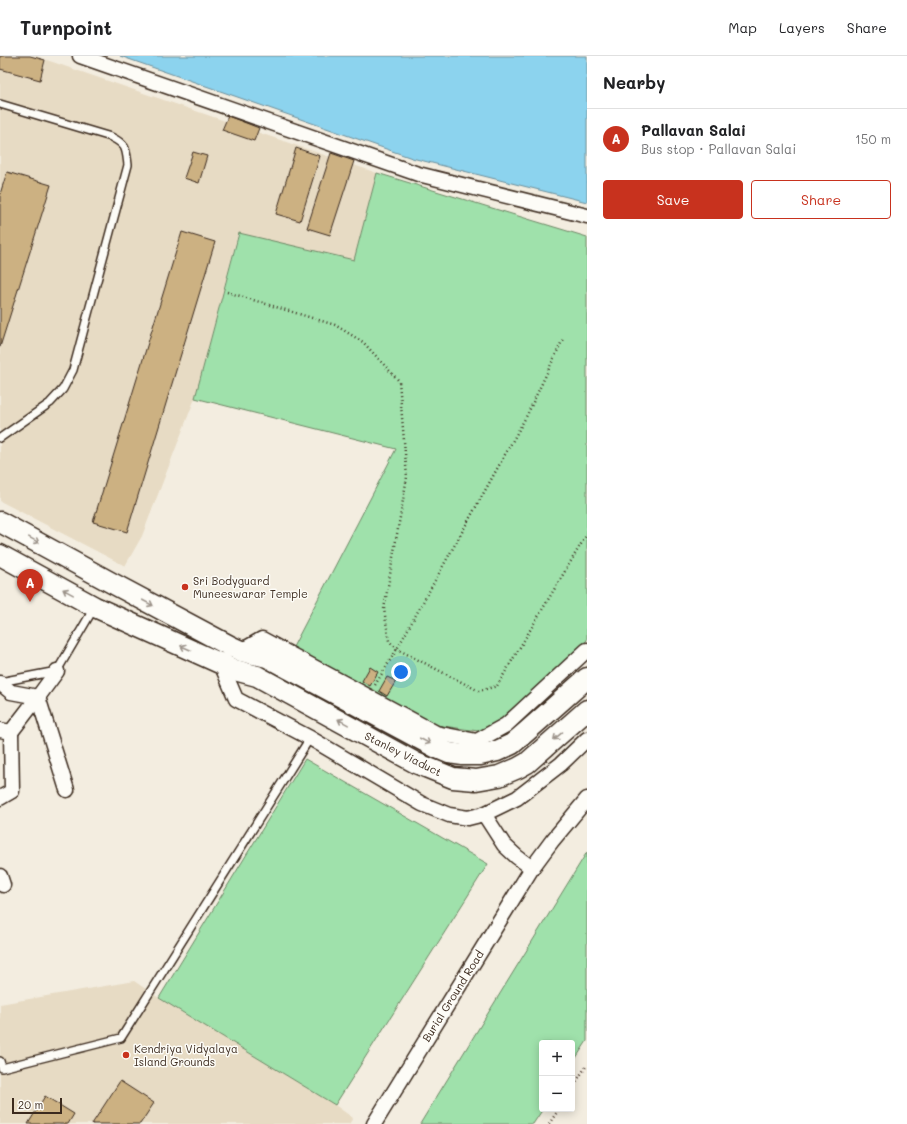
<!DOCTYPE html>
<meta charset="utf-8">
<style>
:root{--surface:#fff;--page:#f6f6f6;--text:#202124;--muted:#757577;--line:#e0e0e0;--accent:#c8321e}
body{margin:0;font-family:Mali,sans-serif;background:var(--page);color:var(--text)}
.controls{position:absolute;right:12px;bottom:12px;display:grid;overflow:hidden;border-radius:4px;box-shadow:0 2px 10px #0003}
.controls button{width:36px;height:36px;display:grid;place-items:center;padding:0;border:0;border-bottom:1px solid var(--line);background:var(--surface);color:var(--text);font:20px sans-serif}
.scale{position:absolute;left:12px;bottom:10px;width:50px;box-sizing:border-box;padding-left:4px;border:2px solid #3b2a1e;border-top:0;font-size:11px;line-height:14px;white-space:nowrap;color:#3b2a1e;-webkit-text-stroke:3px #fdfcf7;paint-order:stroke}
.you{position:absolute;left:401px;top:616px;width:14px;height:14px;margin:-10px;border:3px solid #fff;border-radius:50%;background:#1a73e8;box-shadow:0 0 0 6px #1a73e833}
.badge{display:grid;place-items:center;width:26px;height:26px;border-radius:50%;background:var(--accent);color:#fff;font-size:13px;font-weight:700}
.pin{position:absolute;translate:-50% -33px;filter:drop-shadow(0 1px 2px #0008)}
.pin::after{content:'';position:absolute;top:21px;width:14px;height:12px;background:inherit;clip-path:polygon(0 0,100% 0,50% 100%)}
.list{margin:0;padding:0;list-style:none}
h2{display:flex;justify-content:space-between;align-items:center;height:52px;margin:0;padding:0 16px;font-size:17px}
h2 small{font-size:13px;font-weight:400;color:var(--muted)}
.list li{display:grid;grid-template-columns:26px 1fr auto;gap:12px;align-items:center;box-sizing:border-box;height:60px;padding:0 16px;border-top:1px solid var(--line)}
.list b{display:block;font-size:15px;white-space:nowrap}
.list p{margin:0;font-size:13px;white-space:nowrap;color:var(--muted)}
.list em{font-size:13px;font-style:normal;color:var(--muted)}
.actions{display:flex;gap:8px;padding:12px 16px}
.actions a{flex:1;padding:9px 0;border:1px solid var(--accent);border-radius:4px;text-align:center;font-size:14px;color:var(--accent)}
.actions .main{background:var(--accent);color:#fff}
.map{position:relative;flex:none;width:587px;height:1068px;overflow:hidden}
header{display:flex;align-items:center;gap:24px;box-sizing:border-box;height:56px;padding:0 20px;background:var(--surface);border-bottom:1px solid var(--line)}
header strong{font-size:19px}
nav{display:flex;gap:22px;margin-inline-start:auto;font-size:14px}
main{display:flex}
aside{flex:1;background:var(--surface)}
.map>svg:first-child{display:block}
.built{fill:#e7dbc4}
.green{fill:#9fe1ab;stroke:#6d8664}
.water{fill:#8cd3ee;stroke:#6c8f9b}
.building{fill:#ccb182;stroke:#3b2a1e}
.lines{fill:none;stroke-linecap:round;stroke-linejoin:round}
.lane-casing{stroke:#3b2a1e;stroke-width:10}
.street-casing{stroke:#3b2a1e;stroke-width:17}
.secondary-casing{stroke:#3b2a1e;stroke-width:23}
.path{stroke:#3b2a1e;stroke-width:2.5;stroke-dasharray:1 3;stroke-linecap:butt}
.lane{stroke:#fdfcf7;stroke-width:7}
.street{stroke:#fdfcf7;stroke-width:14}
.secondary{stroke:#fdfcf7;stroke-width:20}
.oneway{stroke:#9c938a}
.poi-dot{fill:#c8321e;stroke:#fdfcf7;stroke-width:1.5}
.labels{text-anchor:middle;stroke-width:3;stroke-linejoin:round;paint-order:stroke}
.poi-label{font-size:11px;fill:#3b2a1e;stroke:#fdfcf7;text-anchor:start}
.street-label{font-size:11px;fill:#3b2a1e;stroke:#fdfcf7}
</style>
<header>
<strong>Turnpoint</strong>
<nav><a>Map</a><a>Layers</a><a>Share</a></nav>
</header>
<main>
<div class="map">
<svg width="587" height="1068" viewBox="0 0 587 1068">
<rect width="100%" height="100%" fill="#f3ede0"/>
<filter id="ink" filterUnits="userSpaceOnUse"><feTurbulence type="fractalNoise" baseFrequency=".025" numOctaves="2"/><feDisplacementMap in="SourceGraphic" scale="8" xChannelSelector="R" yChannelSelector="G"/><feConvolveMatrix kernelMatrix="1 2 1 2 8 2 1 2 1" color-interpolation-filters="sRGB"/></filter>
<g filter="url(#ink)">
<g class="built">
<path d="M 0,0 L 35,0 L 377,117 L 354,204 L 238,178 L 195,342 L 142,480 L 125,510 L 0,445 Z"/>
<path d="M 134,925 L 159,942 L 335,1049 L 353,1062 L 349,1068 L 0,1068 L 0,948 Z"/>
</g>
<g class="green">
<path d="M 377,117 L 587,181 L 587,584 L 555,622 L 485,676 L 436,669 L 292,593 L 396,393 L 195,342 L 239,177 L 354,204 Z"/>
<path d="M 305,703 L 488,808 L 335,1049 L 159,942 Z"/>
<path d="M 587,796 L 587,985 L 572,1008 L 572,987 L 542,987 L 543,1053 L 533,1068 L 420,1068 Z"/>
</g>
<path class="water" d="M 120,0 L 587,0 L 587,146 L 412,102 Z"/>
<g class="building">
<path d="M 0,0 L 30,0 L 45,4 L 40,24 L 0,13 Z"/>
<path d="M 228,60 L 259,72 L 254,85 L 222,74 Z"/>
<path d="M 296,92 L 320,100 L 300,165 L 276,158 Z"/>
<path d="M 193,96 L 207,100 L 199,127 L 184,122 Z"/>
<path d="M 331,97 L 354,105 L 330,179 L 307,172 Z"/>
<path d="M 7,116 L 51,129 L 0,291 L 0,138 Z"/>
<path d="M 182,176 L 215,186 L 127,476 L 93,466 Z"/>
<path d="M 370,611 L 378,616 L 370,630 L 362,625 Z"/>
<path d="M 387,621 L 396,625 L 387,640 L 379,635 Z"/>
<path d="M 120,1025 L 154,1047 L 140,1068 L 92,1068 Z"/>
<path d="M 45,1040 L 74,1058 L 68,1068 L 28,1068 Z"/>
</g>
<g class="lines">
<g class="lane-casing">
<g id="lane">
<path d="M 0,48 L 111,81 C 127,89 126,93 128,109 L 73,314 L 63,333 L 50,347 L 0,382"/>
<path d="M 0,626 L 57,615 L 94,552"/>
<path d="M 0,1005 L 2,1012 L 121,982 L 310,682"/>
</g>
</g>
<g class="street-casing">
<g id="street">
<path d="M 80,0 L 418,118 L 587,160"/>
<path d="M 241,595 L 262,583 L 436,677 L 477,685 L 506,669 L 587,594"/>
<path d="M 224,604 L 221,608 L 236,643 L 310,682 L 422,748 L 449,759 L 468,762 L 484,758 L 517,742 L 561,708 L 587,683"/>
<path d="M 57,615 L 38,641 L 67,734"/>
<path d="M 0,627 L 11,636 L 38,641 L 11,676"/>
<path d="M 0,674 L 11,676 L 12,735 L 0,742"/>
<path d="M 484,758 L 504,789 L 517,801 L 532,812"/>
<path d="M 0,820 L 3,829"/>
<path d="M 374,1068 L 532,812 L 552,785 L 587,743"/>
</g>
</g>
<g class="secondary-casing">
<g id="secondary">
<path d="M 0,466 L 112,527 L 230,590 L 241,595 L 267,601 L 435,691 L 449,697 L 463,699 L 480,699 L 497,695 L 512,688 L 526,676 L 587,622"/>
<path d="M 0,499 L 95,551 L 235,614 L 257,620 L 416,707 L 453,722 L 476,724 L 499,720 L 518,712 L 527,707 L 587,654"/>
</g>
</g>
<g class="path">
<path d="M 227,236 L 335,269 L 363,286 L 399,325 L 407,421 L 384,553 L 389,585 L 397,593 L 479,635 L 497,630 L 587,478"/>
<path d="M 375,629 L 397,593 L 527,359 L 563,283"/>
<path d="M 572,1032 L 587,1009"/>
<path d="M 549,1068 L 559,1053"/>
</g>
<use href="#lane" class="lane"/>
<use href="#street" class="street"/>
<use href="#secondary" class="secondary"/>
</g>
<defs><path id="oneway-shaft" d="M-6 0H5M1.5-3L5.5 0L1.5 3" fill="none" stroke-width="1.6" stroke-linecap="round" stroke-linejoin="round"/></defs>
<g class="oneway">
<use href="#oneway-shaft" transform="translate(34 484) rotate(29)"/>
<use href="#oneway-shaft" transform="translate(68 536) rotate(-151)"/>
<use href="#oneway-shaft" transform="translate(148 547) rotate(28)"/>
<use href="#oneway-shaft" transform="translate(186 592) rotate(-156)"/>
<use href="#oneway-shaft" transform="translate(343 666) rotate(-151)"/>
<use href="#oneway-shaft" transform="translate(558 680) rotate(139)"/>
<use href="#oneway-shaft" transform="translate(425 685) rotate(28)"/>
</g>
</g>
<g class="poi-dot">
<circle cx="185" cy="531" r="4"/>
<circle cx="126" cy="999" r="4"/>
</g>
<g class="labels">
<g class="poi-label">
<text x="193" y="529">Sri Bodyguard<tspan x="193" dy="13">Muneeswarar Temple</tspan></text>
<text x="134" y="997">Kendriya Vidyalaya<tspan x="134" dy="13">Island Grounds</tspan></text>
</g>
<g class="street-label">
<text transform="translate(403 698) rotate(27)" y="4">Stanley Viaduct</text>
<text transform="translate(453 940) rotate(-58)" y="4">Burial Ground Road</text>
</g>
</g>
</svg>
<div class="controls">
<button>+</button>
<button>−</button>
</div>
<div class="scale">20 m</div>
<div class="you"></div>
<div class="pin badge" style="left:30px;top:546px">A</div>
</div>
<aside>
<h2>Nearby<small></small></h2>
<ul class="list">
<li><span class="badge">A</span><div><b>Pallavan Salai</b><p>Bus stop · Pallavan Salai</p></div><em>150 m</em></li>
</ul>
<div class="actions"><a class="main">Save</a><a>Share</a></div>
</aside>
</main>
